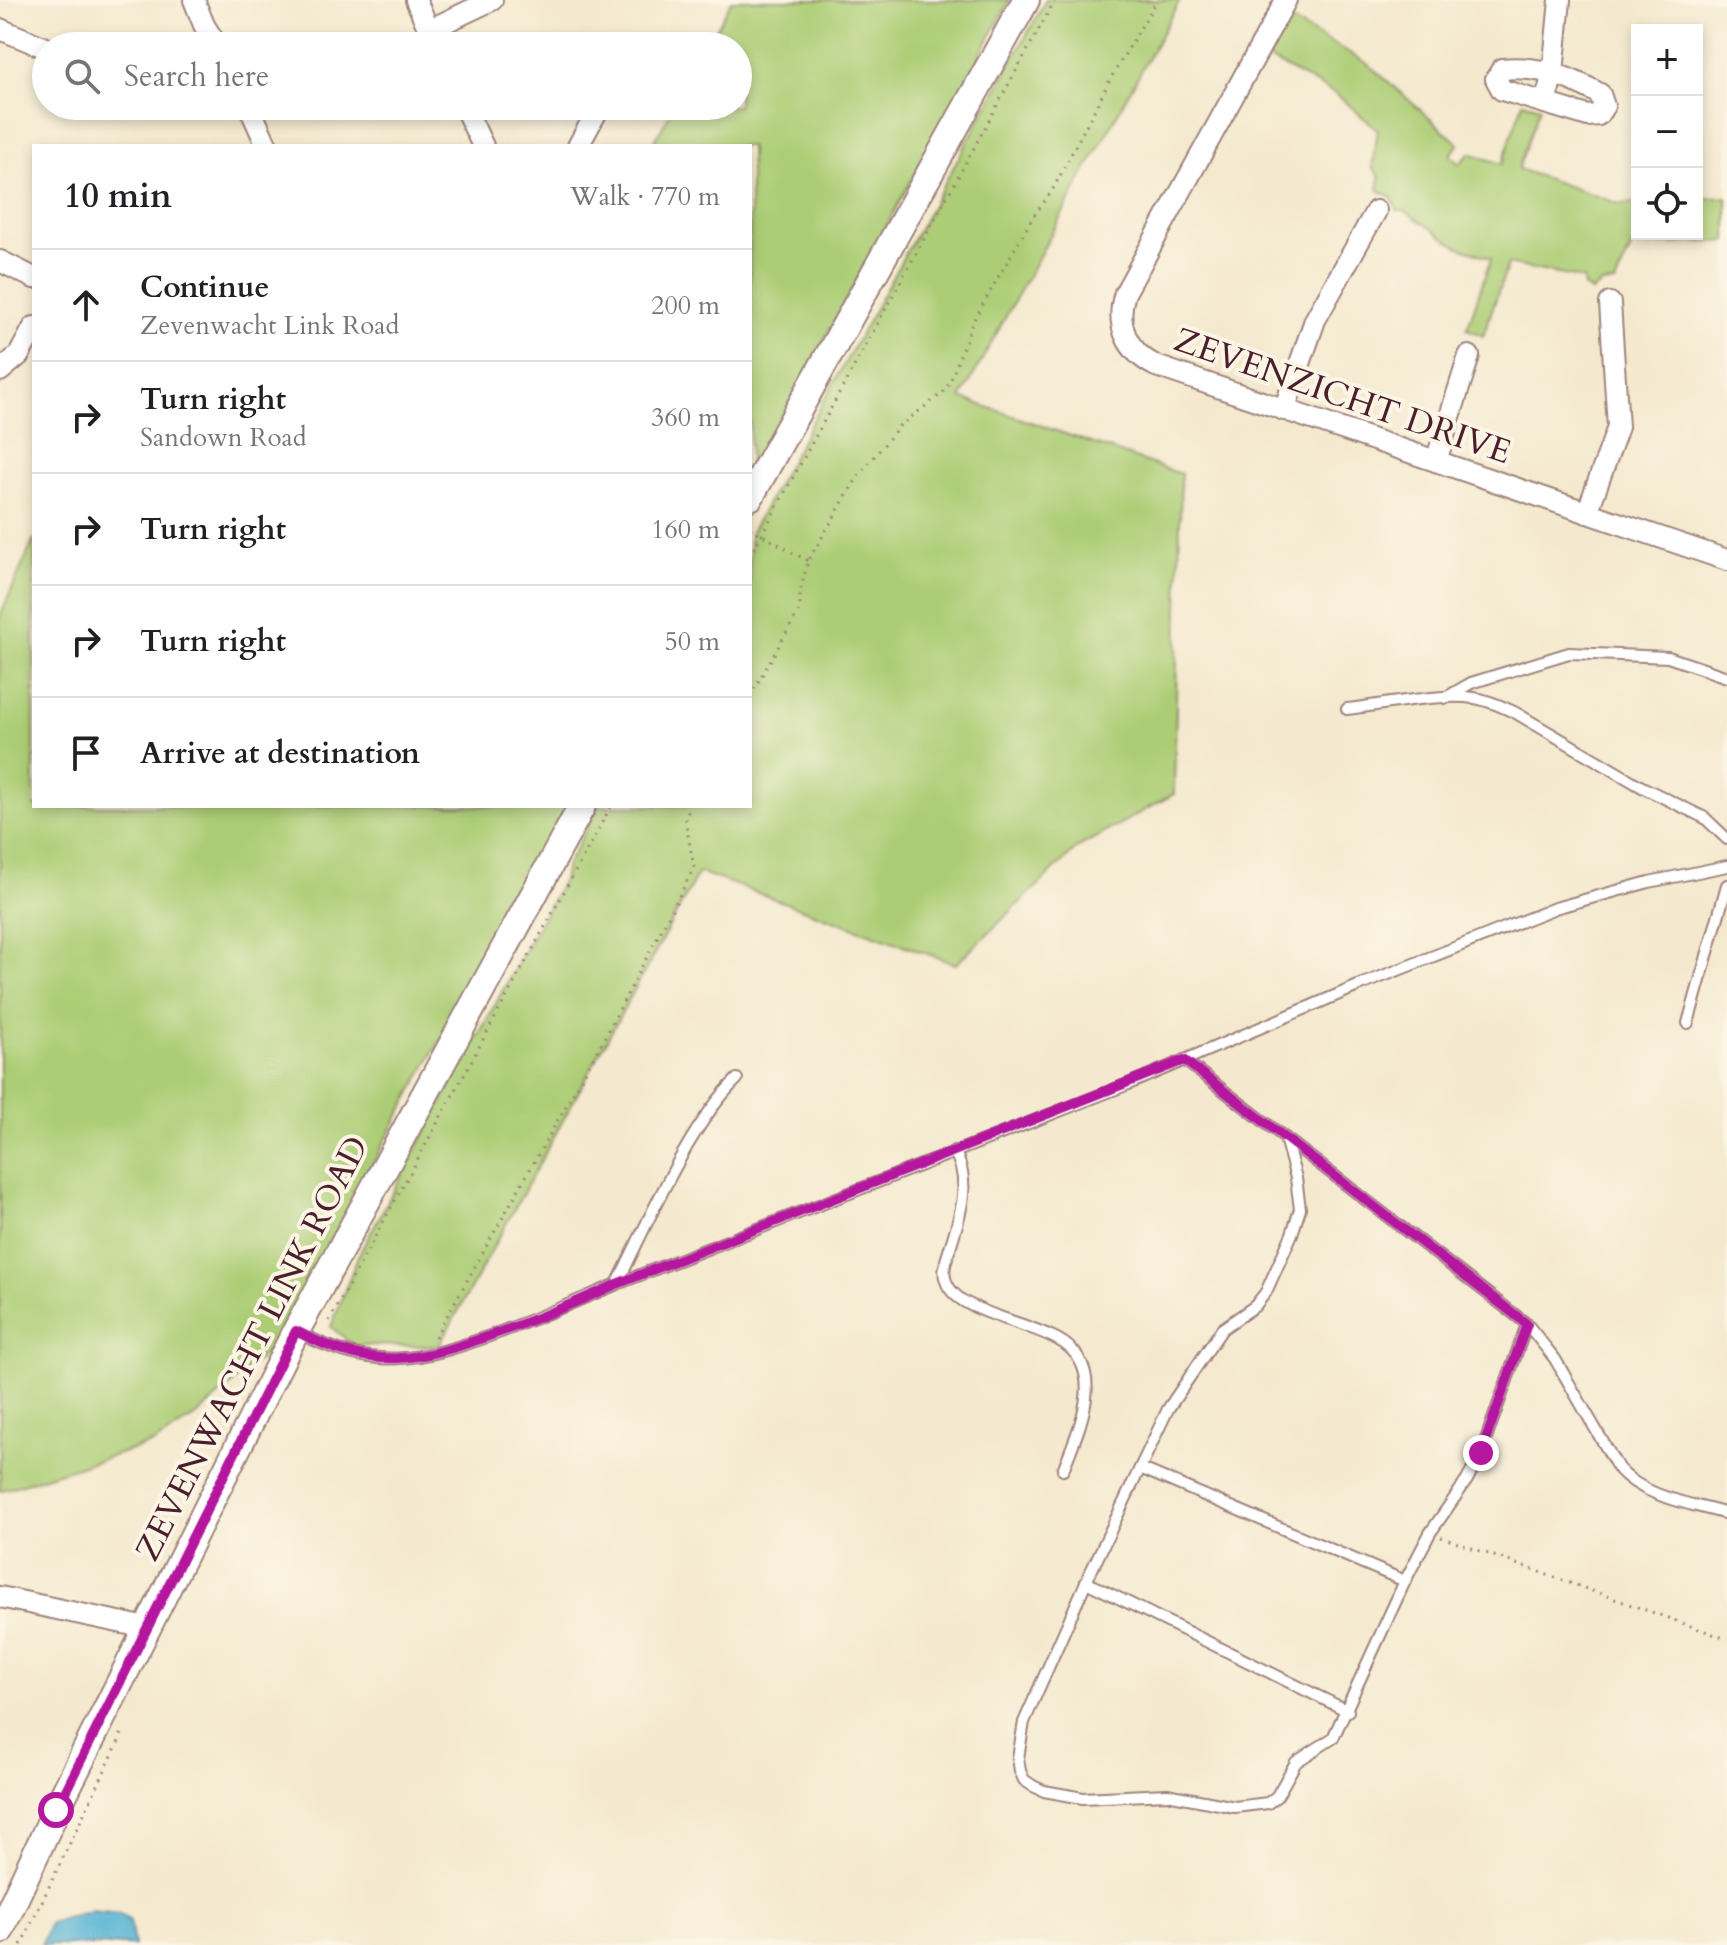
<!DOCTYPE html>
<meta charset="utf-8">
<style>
:root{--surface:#fff;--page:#f2f2f2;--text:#202124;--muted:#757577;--line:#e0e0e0}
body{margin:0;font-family:Cardo,serif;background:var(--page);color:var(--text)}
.controls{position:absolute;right:24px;top:24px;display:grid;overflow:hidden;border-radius:0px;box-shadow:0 4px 12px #0003}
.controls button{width:72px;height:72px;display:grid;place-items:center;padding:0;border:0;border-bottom:2px solid var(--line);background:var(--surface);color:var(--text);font:40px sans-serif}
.stop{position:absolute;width:24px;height:24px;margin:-18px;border:6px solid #b5179e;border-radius:50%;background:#fff}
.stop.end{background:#b5179e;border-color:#fff;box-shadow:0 2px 8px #0008}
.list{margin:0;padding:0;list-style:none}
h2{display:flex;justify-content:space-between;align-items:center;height:104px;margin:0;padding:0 32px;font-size:34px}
h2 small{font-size:26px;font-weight:400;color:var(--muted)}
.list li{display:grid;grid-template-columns:52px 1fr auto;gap:24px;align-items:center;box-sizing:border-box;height:112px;padding:0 32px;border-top:2px solid var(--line)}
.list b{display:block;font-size:30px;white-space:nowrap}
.list p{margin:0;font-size:26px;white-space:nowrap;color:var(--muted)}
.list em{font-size:26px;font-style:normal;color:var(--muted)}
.icon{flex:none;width:44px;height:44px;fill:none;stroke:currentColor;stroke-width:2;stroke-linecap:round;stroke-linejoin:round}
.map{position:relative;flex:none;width:1727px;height:1945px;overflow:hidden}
.search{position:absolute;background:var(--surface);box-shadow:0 4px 12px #0003;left:32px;top:32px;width:720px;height:88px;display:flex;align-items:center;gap:20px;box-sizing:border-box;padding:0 28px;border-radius:44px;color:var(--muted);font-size:30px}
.panel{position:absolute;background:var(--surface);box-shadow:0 4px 12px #0003;left:32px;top:144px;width:720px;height:664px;border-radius:0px}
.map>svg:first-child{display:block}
.green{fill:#accd75;stroke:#7b7650;stroke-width:2}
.water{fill:#56b4d4;stroke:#506a80;stroke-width:2}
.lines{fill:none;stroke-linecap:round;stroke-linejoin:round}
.service-casing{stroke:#9f847c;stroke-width:14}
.minor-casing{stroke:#9f847c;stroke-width:24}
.tertiary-casing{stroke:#9f847c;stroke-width:30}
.path{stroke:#9f847c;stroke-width:3;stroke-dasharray:2 6;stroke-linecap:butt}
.service{stroke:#fff;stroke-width:10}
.minor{stroke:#fff;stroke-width:20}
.tertiary{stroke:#fff;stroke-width:26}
.route{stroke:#b5179e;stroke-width:10}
.labels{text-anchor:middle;stroke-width:8;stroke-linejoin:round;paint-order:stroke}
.street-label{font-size:34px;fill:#4a1f2b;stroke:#fcf5e5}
</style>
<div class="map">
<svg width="1727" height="1945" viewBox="0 0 1727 1945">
<rect width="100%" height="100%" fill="#fcf5e5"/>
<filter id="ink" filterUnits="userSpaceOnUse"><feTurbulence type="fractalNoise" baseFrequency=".0125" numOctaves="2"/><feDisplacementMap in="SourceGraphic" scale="16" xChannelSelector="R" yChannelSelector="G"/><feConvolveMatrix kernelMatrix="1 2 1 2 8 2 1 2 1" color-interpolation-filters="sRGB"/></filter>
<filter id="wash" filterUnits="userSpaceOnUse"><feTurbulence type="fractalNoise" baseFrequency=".006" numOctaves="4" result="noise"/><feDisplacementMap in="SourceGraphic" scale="32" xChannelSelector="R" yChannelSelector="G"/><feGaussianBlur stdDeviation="1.8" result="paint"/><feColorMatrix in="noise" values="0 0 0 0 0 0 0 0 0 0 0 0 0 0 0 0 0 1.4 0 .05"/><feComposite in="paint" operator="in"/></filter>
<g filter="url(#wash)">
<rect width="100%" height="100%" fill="#f4e9ce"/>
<g class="green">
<path d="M 732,0 L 1010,0 L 750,475 L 750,146 L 652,146 L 674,106 L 738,106 L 738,46 L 707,46 Z"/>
<path d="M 1046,0 L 1180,0 L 961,398 L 1181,474 L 1174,794 L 1078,847 L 956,964 L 699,872 L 439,1346 L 353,1345 L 331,1327 L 358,1256 L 563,880 L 566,866 L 599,806 L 750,806 L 750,534 Z"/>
<path d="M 1287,18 L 1367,63 L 1459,144 L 1450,155 L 1459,164 L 1470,153 L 1502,164 L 1523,102 L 1540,107 L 1518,169 L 1620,204 L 1637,203 L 1637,234 L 1697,234 L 1697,199 L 1727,197 L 1727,241 L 1632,246 L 1615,283 L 1602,284 L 1591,292 L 1584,287 L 1583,279 L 1508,264 L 1483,336 L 1467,329 L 1491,258 L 1457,246 L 1405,211 L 1398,211 L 1392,198 L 1378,190 L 1380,177 L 1372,167 L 1378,130 L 1336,94 L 1265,57 Z"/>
<path d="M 34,539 L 34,806 L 568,806 L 273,1346 L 199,1414 L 154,1443 L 0,1491 L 0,616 Z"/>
</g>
<path class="water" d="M 91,1911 L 120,1914 L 130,1921 L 134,1945 L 41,1945 L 50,1922 Z"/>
</g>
<g filter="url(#ink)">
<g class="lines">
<g class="service-casing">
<g id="service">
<path d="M 1445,698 L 1471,683 L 1569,653 L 1668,657 L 1727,677"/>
<path d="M 1347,709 C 1383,705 1439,693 1474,698 C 1489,700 1503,707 1516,713 L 1642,787 L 1705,818 L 1727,839"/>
<path d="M 1688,1023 L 1727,885"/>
<path d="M 1184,1060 L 1527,1324 L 1555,1359 L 1618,1468 C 1644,1498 1690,1503 1727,1514"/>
<path d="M 1285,1138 L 1296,1178 L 1300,1209 L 1292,1234 L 1266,1292 L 1255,1306 L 1222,1329 L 1168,1409 L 1086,1582 L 1024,1722 L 1018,1758 L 1020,1771 L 1024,1780 L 1033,1786 L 1044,1791 L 1083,1798 L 1167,1794 L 1235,1807 L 1268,1803 L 1277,1796 L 1296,1762 L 1333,1738 L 1405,1581 L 1430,1533 L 1467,1480 L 1481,1453 L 1527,1324"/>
<path d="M 954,1151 C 973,1183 959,1218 949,1251 C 946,1261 942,1271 946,1281 C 950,1294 965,1303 977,1308 C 1003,1320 1032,1326 1057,1339 C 1110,1367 1079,1428 1063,1470"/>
<path d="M 617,1284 C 649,1221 687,1128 737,1079"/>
<path d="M 298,1332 C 374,1373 421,1361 498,1333 C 538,1318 577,1301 617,1284 L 1131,1083 L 1358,986 L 1555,908 L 1649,882 L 1727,866"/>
<path d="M 1140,1468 L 1405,1581"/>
<path d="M 1086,1582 L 1348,1711"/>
</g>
</g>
<g class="minor-casing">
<g id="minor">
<path d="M 194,0 L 204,25 L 217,46"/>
<path d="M 416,0 L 436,46"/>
<path d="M 1286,0 L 1125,293 C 1115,324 1126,351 1156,366 L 1727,560"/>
<path d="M 0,29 L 46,48"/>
<path d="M 429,30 L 492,0"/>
<path d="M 1502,69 C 1538,65 1569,77 1600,94 L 1604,106 L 1598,115 L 1588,116 L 1502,90 L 1496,79 Z"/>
<path d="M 1545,103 L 1553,73 L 1560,0"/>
<path d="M 249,106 L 267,146"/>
<path d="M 464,106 L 483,146"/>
<path d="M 578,146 L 600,106"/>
<path d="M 0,261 L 34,278"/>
<path d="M 0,371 L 19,355 L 34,327"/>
<path d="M 1284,410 L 1315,320 L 1376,211"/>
<path d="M 1436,461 L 1469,356"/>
<path d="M 1587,513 L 1618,427 L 1610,303"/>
<path d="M 0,1597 L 147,1628"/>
</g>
</g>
<g class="tertiary-casing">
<g id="tertiary">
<path d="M 750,497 L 1026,0"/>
<path d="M 0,1931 L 56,1810 L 296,1331 L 582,806"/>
</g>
</g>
<g class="path">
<path d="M 750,528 L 808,561"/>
<path d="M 750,556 L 1055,0"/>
<path d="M 750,696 L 800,609 L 800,593 L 808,561 L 857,478 L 899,426 L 943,393 L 950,382 L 972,323 L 1033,217 L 1052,191 L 1112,76 L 1157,0"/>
<path d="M 329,1321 L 611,806"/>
<path d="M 435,1337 L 601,1044 L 694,868 L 685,818 L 691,806"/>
<path d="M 1441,1537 L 1727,1639"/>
<path d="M 21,1945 L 120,1739 L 123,1728"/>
</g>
<use href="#service" class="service"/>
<use href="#minor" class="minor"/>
<use href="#tertiary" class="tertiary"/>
</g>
</g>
<g class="lines" filter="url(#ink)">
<path class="route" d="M 56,1810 L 296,1331 C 374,1372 418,1362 497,1333 C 538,1319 577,1302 617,1284 L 1184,1060 L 1527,1324 L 1481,1453"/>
</g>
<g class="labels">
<g class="street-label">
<text transform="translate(1343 395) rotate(19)" y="12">ZEVENZICHT DRIVE</text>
<text transform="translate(251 1348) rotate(-63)" y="12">ZEVENWACHT LINK ROAD</text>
</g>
</g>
</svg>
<div class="controls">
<button>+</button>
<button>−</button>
<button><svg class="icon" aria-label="locate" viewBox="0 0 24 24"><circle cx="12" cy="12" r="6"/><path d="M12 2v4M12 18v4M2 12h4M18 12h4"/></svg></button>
</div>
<div class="stop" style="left:56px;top:1810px"></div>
<div class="stop end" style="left:1481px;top:1453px"></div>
<div class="search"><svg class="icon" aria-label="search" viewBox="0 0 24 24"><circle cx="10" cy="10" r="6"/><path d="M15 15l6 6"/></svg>Search here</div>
<section class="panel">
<h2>10 min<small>Walk · 770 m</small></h2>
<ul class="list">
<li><svg class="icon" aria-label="ahead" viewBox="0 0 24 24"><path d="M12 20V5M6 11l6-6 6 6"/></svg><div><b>Continue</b><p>Zevenwacht Link Road</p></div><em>200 m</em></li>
<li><svg class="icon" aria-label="right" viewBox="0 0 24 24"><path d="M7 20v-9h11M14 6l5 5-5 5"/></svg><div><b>Turn right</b><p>Sandown Road</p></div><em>360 m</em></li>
<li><svg class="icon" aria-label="right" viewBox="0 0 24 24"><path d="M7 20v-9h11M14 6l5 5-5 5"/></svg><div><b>Turn right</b></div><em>160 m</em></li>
<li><svg class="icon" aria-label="right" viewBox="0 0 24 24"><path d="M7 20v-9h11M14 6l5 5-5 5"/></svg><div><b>Turn right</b></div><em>50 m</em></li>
<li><svg class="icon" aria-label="arrive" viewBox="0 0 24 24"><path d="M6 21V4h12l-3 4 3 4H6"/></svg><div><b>Arrive at destination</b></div></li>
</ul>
</section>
</div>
